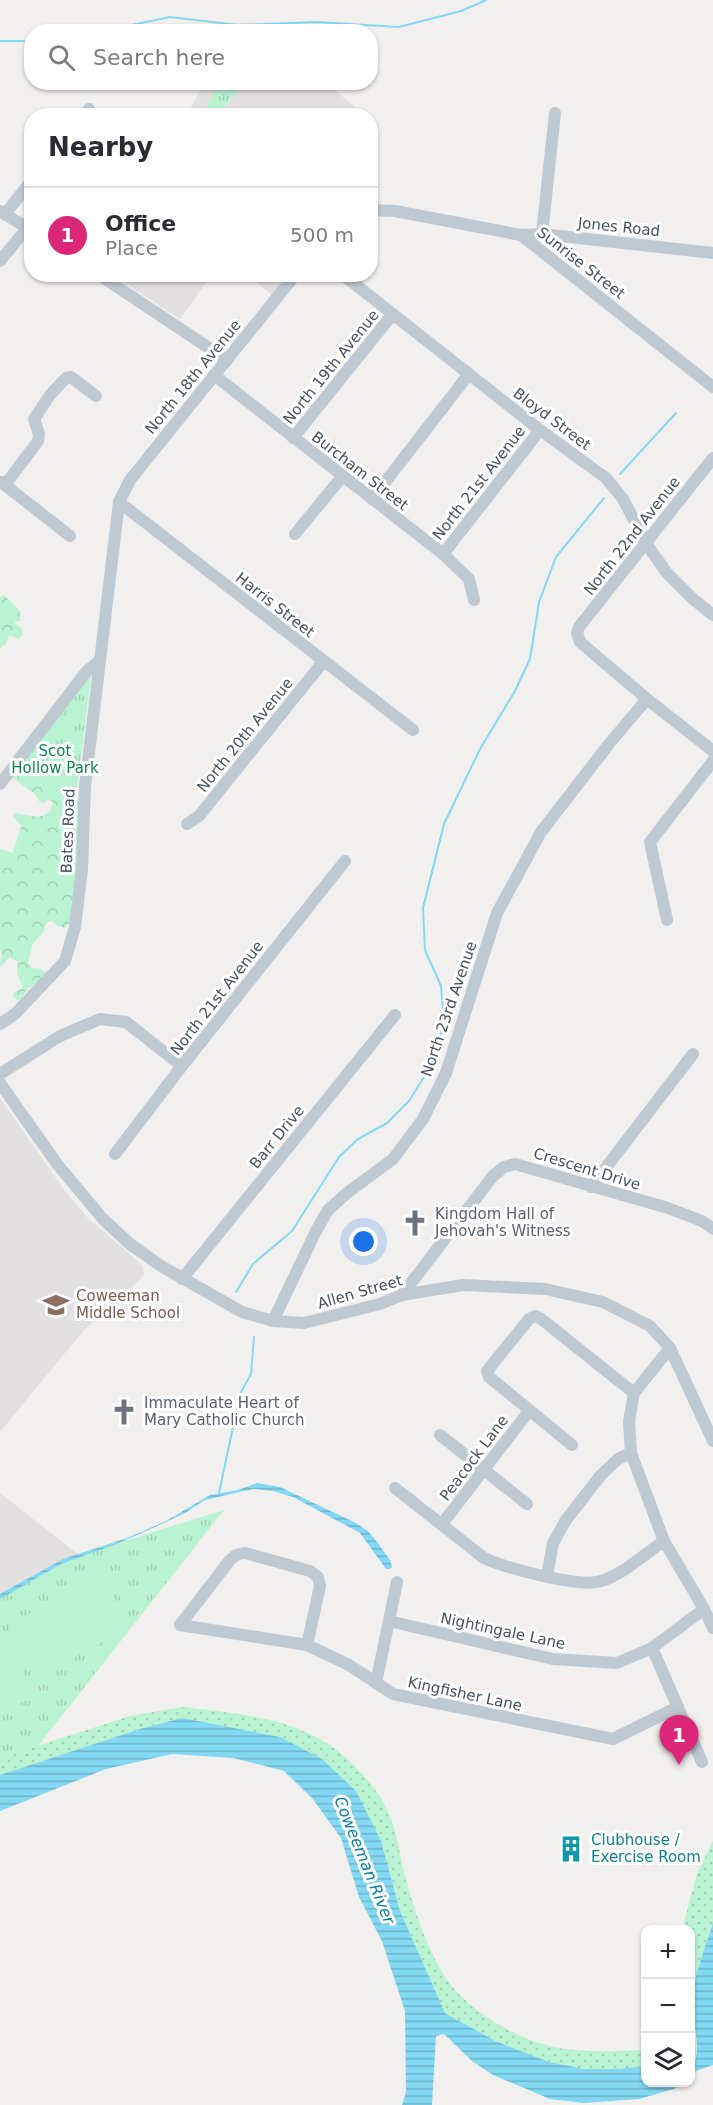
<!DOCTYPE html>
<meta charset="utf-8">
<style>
:root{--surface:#fff;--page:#f7f7f7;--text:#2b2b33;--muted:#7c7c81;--line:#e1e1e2;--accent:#db2777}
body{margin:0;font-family:"DejaVu Sans",sans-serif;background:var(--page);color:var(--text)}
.controls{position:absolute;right:18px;bottom:18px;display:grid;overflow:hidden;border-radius:12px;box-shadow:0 2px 4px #0004}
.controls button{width:54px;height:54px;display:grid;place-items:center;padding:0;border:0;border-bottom:2px solid var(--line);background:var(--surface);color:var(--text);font:30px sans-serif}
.you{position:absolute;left:364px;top:1242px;width:21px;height:21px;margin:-15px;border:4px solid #fff;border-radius:50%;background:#1a73e8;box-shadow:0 0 0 9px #1a73e833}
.badge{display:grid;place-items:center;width:39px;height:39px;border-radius:50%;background:var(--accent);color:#fff;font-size:20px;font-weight:700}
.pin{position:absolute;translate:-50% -50px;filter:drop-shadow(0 2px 3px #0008)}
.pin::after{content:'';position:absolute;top:32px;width:21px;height:18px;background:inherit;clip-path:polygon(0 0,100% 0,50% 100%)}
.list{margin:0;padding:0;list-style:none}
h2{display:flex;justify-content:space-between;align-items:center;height:78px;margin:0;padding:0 24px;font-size:26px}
h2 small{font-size:20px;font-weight:400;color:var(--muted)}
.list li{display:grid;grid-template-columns:39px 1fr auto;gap:18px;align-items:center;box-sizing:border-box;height:96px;padding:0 24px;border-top:2px solid var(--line)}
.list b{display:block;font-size:22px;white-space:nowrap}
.list p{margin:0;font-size:20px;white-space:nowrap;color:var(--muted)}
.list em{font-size:20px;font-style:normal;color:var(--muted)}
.icon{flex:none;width:33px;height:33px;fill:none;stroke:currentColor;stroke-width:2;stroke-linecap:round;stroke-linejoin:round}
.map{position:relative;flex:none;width:713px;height:2105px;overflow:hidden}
.search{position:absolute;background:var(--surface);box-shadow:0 2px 4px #0004;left:24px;top:24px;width:354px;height:66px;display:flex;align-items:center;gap:15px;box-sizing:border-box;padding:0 21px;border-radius:24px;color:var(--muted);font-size:22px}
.panel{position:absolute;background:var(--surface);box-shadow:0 2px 4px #0004;left:24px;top:108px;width:354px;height:174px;border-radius:24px}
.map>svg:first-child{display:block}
.education{fill:#e3e0e1}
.grass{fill:url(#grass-dots)}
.forest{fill:url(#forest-crowns)}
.park{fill:url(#park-tufts)}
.garden{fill:#baf3d1}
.water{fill:url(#water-rules)}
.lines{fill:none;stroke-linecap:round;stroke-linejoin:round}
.stream{stroke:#83d9f3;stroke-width:2}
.minor{stroke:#bec9d2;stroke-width:12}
.labels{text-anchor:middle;stroke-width:6;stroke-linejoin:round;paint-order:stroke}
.street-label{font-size:15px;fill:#45525e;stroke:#fff}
.park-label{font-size:15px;fill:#10864e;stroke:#fff}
.worship-label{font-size:15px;fill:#5b616d;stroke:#fff;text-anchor:start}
.education-label{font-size:15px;fill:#785e54;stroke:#fff;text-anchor:start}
.culture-label{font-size:15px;fill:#0d838f;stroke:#fff;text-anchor:start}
.water-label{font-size:16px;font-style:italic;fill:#037fa5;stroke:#fff}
</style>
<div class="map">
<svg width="713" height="2105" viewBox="0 0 713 2105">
<defs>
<pattern id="grass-dots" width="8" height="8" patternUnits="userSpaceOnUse" patternTransform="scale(1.5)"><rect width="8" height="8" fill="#baf3d1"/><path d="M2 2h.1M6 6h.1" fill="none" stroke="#a1d2b6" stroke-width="1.8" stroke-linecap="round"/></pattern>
<pattern id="forest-crowns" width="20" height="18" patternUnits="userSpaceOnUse" patternTransform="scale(1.5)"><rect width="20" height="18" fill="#baf3d1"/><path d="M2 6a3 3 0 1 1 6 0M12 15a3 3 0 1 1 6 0" fill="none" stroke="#a1d2b6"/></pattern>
<pattern id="park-tufts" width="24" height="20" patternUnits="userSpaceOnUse" patternTransform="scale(1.5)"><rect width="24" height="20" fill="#baf3d1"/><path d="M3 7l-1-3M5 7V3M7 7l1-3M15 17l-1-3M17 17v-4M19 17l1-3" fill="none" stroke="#a1d2b6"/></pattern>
<pattern id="water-rules" width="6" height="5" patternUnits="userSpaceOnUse" patternTransform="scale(1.5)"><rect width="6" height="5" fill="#83d9f3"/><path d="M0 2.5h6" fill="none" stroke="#6db3c8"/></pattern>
</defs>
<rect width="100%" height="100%" fill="#f2efef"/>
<g class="education">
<path d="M 205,82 L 326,83 L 365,115 L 186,116 Z"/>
<path d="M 113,275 L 203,275 L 201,278 L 206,283 L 180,319 Z"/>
<path d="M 247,275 L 290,275 L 273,296 Z"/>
<path d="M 0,1098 L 62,1187 L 87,1217 L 134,1258 L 143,1267 L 144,1274 L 140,1280 L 83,1331 L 0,1432 Z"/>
<path d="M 0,1493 L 79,1555 L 0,1597 Z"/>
</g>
<g class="grass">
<path d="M 182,1707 C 235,1713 293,1717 338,1751 C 358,1767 379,1790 389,1814 C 398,1833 400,1860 406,1880 C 414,1910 430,1956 448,1981 C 471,2013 520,2041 559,2048 C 587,2053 617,2051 645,2050 L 645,2066 L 618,2069 L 584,2069 L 549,2062 L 495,2041 L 445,2013 L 400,1911 L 391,1877 L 356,1791 L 182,1718 L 140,1729 L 0,1775 L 0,1758 L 130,1716 Z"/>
<path d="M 713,1841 L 713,1923 L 698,1972 L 692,2004 L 696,2049 L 695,2062 L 690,2067 L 690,1930 L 682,1930 L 697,1873 Z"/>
</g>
<g class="forest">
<path d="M 4,595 L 20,611 L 20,621 L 14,622 L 22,629 L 23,635 L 18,639 L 9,635 L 6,644 L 0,649 L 0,597 Z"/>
<path d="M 11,773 L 27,776 L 40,785 L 62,779 L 74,786 C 75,799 81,802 83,812 C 89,842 77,890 71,921 L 65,928 L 58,926 L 52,921 L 46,923 L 43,933 L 33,943 L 28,963 L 32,968 L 41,969 L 47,973 L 40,984 L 28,988 L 21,999 L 18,1000 L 13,996 L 14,993 L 22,988 L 22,985 L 17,974 L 18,962 L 10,957 L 0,967 L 2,952 L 0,949 L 0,849 L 13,853 L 14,850 L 21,826 L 13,816 L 15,813 C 27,814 49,825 53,802 L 48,799 L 44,804 L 39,801 L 34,793 L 14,779 Z"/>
</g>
<g class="park">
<path d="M 221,82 L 244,83 L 217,115 L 201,115 Z"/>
<path d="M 91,676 L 77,789 L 27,782 L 14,773 Z"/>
<path d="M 224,1510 L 38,1746 L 0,1758 L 0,1597 L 53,1566 L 79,1555 Z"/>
</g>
<g class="garden">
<path d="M 101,1574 L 130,1627 L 37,1678 L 8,1625 Z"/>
<path d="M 7,1637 L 35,1696 L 0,1713 L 0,1641 Z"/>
</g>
<g class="water">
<path d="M 257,1483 L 280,1487 L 354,1522 L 368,1531 L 377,1542 L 390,1560 L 392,1567 L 390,1569 L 386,1569 L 360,1533 L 293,1497 L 273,1491 L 253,1489 L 205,1500 L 185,1513 L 151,1529 L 114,1545 L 61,1564 L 0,1599 L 0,1594 L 63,1559 L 127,1538 L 166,1521 L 210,1495 L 238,1490 Z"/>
<path d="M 182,1718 L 280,1737 L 322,1759 L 356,1791 L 381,1841 L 400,1911 L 445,2013 L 495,2041 L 549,2062 L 584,2069 L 618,2069 L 645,2066 L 646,2082 L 683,2083 L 674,2089 L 639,2099 L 584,2103 L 550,2099 L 493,2075 L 472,2061 L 444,2034 L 436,2036 L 432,2105 L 402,2105 L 406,2092 L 405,2011 L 382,1941 L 359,1897 L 341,1838 L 312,1798 L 284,1771 L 233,1758 L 172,1754 L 106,1769 L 0,1811 L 0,1775 L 140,1729 Z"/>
<path d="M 713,1923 L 713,2065 L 696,2071 L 691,2076 L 691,2067 C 704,2054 692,2021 692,2004 C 693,1977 705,1949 713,1923 Z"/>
</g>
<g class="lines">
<g class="stream">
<path d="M 98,32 L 170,17 L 238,25 L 316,22 L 399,27 L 461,11 L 486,0"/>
<path d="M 0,41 L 32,41"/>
<path d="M 620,474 L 676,413"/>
<path d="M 236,1292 L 253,1264 L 292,1231 L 339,1157 L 358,1139 L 387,1123 L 409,1101 L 434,1061 L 444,1022 L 441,986 L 425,950 L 423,908 L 444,824 L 480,749 L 515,691 L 530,659 L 539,602 L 556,557 L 604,498"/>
<path d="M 219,1493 L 240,1394 L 251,1374 L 254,1337"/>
</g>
<g class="minor">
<path d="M 84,116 L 89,109"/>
<path d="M 370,210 L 395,211 L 521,235 L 713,387"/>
<path d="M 0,211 L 32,231"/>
<path d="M 5,214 L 32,180"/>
<path d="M 542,234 L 555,113"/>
<path d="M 521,235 L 542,234 L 713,253"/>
<path d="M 0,261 L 27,228"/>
<path d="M 98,274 L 227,360"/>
<path d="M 342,274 L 540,430 L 606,478 L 623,499 L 646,543 L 666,572 L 693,599 L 713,615"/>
<path d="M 214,375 L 443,554 L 469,579 L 474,600"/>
<path d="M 293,438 L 392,315"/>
<path d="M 713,458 L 579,627 L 577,633 L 580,642 L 647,699 L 713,751"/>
<path d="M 1,482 L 70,536"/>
<path d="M 5,485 L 38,441 L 39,434 L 34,419 L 50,395 L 66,378 L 71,377 L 96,396"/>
<path d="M 372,499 L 469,374"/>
<path d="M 119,502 L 413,730"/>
<path d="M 295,534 L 342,477"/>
<path d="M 443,554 L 540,430"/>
<path d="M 0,784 L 87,671 L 99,661"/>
<path d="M 187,824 L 199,816 L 323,662"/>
<path d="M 667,920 L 650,842 L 713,761"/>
<path d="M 0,1024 L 15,1014 L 65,961 L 75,927 L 82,869 L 85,786 L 119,502 L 130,480 L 296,274"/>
<path d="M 0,1074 L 60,1036 L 100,1019 L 126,1022 L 182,1066"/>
<path d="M 0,1083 L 57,1164 L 103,1219 L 130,1244 L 161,1266 L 242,1312 L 273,1321 L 304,1323 L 380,1304 L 402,1295 L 463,1285 L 545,1289 L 603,1302 L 650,1326 L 670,1348 L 713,1441"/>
<path d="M 115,1154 L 182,1066 L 345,861"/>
<path d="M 591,1187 L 693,1054"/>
<path d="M 182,1279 L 395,1015"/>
<path d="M 402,1295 L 493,1176 L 504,1167 L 515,1164 L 668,1208 L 702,1221 L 713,1229"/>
<path d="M 273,1321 L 316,1231 L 328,1210 L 347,1193 L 393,1159 L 423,1119 L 446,1073 L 497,913 L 541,832 L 609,744 L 647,699"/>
<path d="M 670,1348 L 634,1393 L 629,1421 L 631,1453 L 664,1541 L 704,1609 L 713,1628"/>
<path d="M 440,1435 L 527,1504"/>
<path d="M 572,1445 L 489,1377 L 487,1371 L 529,1319 L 535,1316 L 540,1318 L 634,1393"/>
<path d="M 395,1488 L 484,1558 C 506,1568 579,1588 601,1581 C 622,1575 646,1553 664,1541"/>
<path d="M 442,1524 L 529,1411"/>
<path d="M 547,1576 L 553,1543 L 566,1520 L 601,1475 L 618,1459 L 631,1453"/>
<path d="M 389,1621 L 553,1659 L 617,1663 L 652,1648 L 704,1609"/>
<path d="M 307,1645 L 320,1586 L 318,1577 L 310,1571 L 245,1553 L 236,1555 L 230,1560 L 180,1625 L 307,1645 L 349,1665 L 393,1694 L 613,1739 L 678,1707"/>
<path d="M 652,1648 L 702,1762"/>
<path d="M 376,1683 L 397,1582"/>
</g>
</g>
<defs>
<g id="church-bare" transform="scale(2.07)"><path d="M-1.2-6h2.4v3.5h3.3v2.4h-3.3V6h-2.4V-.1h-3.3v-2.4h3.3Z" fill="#6b7280" stroke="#fff" stroke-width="2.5" paint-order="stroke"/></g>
<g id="school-bare" transform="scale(2.07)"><path d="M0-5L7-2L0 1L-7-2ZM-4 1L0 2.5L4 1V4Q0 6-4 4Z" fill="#8d6e63" stroke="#fff" stroke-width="2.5" paint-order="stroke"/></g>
<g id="building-bare" transform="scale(2.07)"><path d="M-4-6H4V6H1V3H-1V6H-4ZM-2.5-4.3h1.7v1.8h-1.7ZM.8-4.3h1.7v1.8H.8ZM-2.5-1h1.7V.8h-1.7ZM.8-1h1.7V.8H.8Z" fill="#0f9aa8" stroke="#fff" stroke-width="2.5" paint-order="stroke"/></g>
</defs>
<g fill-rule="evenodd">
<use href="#church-bare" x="415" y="1223"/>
<use href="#school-bare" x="56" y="1305"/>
<use href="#church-bare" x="124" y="1412"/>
<use href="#building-bare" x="571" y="1849"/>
</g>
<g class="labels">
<g class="street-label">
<text transform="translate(619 227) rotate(6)" y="5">Jones Road</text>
<text transform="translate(581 263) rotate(38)" y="5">Sunrise Street</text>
<text transform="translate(331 367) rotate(-51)" y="5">North 19th Avenue</text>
<text transform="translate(193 377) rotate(-51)" y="5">North 18th Avenue</text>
<text transform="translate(552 419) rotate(37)" y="5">Bloyd Street</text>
<text transform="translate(360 471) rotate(38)" y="5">Burcham Street</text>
<text transform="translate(479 483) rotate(-52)" y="5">North 21st Avenue</text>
<text transform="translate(632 536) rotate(-52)" y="5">North 22nd Avenue</text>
<text transform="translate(275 605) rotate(38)" y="5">Harris Street</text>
<text transform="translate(245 735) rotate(-51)" y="5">North 20th Avenue</text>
<text transform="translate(68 831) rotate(-88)" y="5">Bates Road</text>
<text transform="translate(217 998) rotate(-52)" y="5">North 21st Avenue</text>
<text transform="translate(449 1009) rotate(-71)" y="5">North 23rd Avenue</text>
<text transform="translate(277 1137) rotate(-51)" y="5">Barr Drive</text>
<text transform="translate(587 1169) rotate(17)" y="5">Crescent Drive</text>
<text transform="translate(360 1292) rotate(-16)" y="5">Allen Street</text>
<text transform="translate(474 1458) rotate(-53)" y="5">Peacock Lane</text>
<text transform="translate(503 1631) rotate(12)" y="5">Nightingale Lane</text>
<text transform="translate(465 1694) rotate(12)" y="5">Kingfisher Lane</text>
</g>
<g class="park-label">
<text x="55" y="756">Scot<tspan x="55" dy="17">Hollow Park</tspan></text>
</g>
<g class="worship-label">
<text x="435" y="1219">Kingdom Hall of<tspan x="435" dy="17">Jehovah's Witness</tspan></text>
<text x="144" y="1408">Immaculate Heart of<tspan x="144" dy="17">Mary Catholic Church</tspan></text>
</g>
<g class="education-label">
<text x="76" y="1301">Coweeman<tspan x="76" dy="17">Middle School</tspan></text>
</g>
<g class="culture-label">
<text x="591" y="1845">Clubhouse /<tspan x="591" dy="17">Exercise Room</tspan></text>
</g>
<g class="water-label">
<text transform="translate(365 1860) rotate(68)" y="6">Coweeman River</text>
</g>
</g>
</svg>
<div class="controls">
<button>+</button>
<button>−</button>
<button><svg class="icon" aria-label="layers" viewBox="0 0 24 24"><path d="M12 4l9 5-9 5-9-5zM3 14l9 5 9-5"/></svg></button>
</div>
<div class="you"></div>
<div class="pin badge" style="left:679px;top:1765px">1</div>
<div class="search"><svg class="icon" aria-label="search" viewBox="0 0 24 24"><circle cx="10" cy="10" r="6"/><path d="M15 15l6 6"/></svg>Search here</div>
<section class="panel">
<h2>Nearby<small></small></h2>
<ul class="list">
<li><span class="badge">1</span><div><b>Office</b><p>Place</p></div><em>500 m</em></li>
</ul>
</section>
</div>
